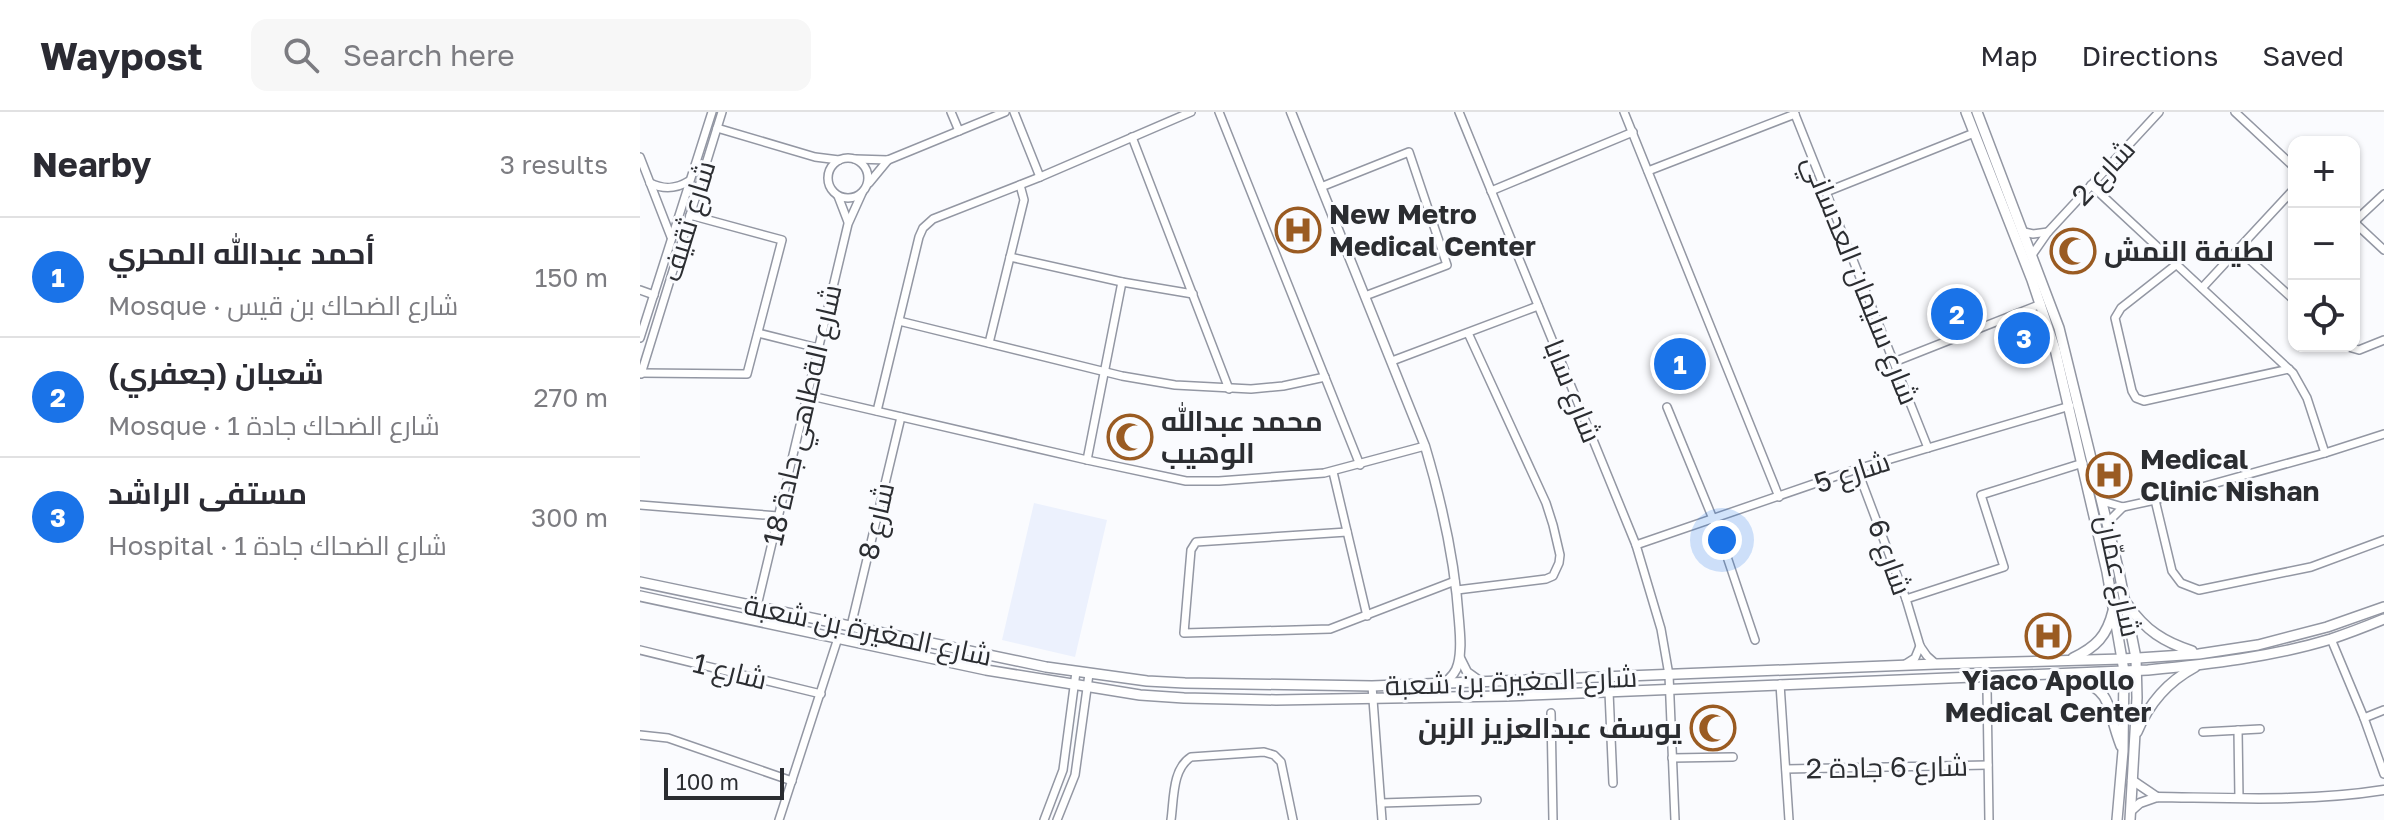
<!DOCTYPE html>
<meta charset="utf-8">
<style>
:root{--surface:#fff;--page:#f7f7f7;--text:#2b2b33;--muted:#7c7c81;--line:#e1e1e2;--accent:#1a73e8}
body{margin:0;font-family:"Golos Text",Cairo,sans-serif;background:var(--page);color:var(--text)}
.controls{position:absolute;right:24px;top:24px;display:grid;overflow:hidden;border-radius:16px;box-shadow:0 2px 6px #0004}
.controls button{width:72px;height:72px;display:grid;place-items:center;padding:0;border:0;border-bottom:2px solid var(--line);background:var(--surface);color:var(--text);font:40px sans-serif}
.scale{position:absolute;left:24px;bottom:20px;width:120px;box-sizing:border-box;padding-left:8px;border:4px solid #2b2d31;border-top:0;font-size:22px;line-height:28px;white-space:nowrap;color:#2b2d31;-webkit-text-stroke:6px #fafbfe;paint-order:stroke}
.you{position:absolute;left:1082px;top:428px;width:28px;height:28px;margin:-20px;border:6px solid #fff;border-radius:50%;background:#1a73e8;box-shadow:0 0 0 12px #1a73e833}
.badge{display:grid;place-items:center;width:52px;height:52px;border-radius:50%;background:var(--accent);color:#fff;font-size:26px;font-weight:700}
.pin{position:absolute;translate:-50% -50%;border:4px solid #fff;box-shadow:0 2px 8px #0006}
.list{margin:0;padding:0;list-style:none}
h2{display:flex;justify-content:space-between;align-items:center;height:104px;margin:0;padding:0 32px;font-size:34px}
h2 small{font-size:26px;font-weight:400;color:var(--muted)}
.list li{display:grid;grid-template-columns:52px 1fr auto;gap:24px;align-items:center;box-sizing:border-box;height:120px;padding:0 32px;border-top:2px solid var(--line)}
.list b{display:block;font-size:30px;white-space:nowrap}
.list p{margin:0;font-size:26px;white-space:nowrap;color:var(--muted)}
.list em{font-size:26px;font-style:normal;color:var(--muted)}
.icon{flex:none;width:44px;height:44px;fill:none;stroke:currentColor;stroke-width:2;stroke-linecap:round;stroke-linejoin:round}
.map{position:relative;flex:none;width:1744px;height:708px;overflow:hidden}
header{display:flex;align-items:center;gap:48px;box-sizing:border-box;height:112px;padding:0 40px;background:var(--surface);border-bottom:2px solid var(--line)}
header strong{font-size:38px}
nav{display:flex;gap:44px;margin-inline-start:auto;font-size:28px}
.search{width:560px;height:72px;background:var(--page);display:flex;align-items:center;gap:20px;box-sizing:border-box;padding:0 28px;border-radius:16px;color:var(--muted);font-size:30px}
main{display:flex}
aside{flex:1;background:var(--surface)}
.map>svg:first-child{display:block}
.built{fill:#ecf1fd}
.lines{fill:none;stroke-linecap:round;stroke-linejoin:round}
.minor-casing{stroke:#9397a3;stroke-width:10}
.tertiary-casing{stroke:#9397a3;stroke-width:11}
.secondary-casing{stroke:#9397a3;stroke-width:12}
.minor{stroke:#fff;stroke-width:7}
.tertiary{stroke:#fff;stroke-width:8}
.secondary{stroke:#fff;stroke-width:9}
.labels{text-anchor:middle;stroke-width:6;stroke-linejoin:round;paint-order:stroke}
.street-label{font-size:28px;fill:#2b2d31;stroke:#fafbfe}
.poi-label{font-size:28px;font-weight:bold;fill:#2b2d31;stroke:#fafbfe;text-anchor:start}
</style>
<header>
<strong>Waypost</strong>
<div class="search"><svg class="icon" aria-label="search" viewBox="0 0 24 24"><circle cx="10" cy="10" r="6"/><path d="M15 15l6 6"/></svg>Search here</div>
<nav><a>Map</a><a>Directions</a><a>Saved</a></nav>
</header>
<main>
<aside>
<h2>Nearby<small>3 results</small></h2>
<ul class="list">
<li><span class="badge">1</span><div><b>أحمد عبدالله المحري</b><p>Mosque · شارع الضحاك بن قيس</p></div><em>150 m</em></li>
<li><span class="badge">2</span><div><b>شعبان (جعفري)</b><p>Mosque · شارع الضحاك جادة 1</p></div><em>270 m</em></li>
<li><span class="badge">3</span><div><b>مستفى الراشد</b><p>Hospital · شارع الضحاك جادة 1</p></div><em>300 m</em></li>
</ul>
</aside>
<div class="map">
<svg width="1744" height="708" viewBox="0 0 1744 708">
<rect width="100%" height="100%" fill="#fafbfe"/>
<path class="built" d="M 394,391 L 467,408 L 435,545 L 362,528 Z"/>
<g class="lines">
<g class="minor-casing">
<g id="minor">
<path d="M 311,0 L 319,19"/>
<path d="M 374,0 L 400,65"/>
<path d="M 579,0 L 720,353"/>
<path d="M 819,0 L 996,433 L 1021,517 L 1029,563 L 1035,708"/>
<path d="M 984,0 L 1139,385"/>
<path d="M 1154,0 L 1288,336"/>
<path d="M 1595,0 L 1654,55"/>
<path d="M 77,16 L 175,45 L 199,48"/>
<path d="M 492,25 L 589,277"/>
<path d="M 0,45 L 31,125"/>
<circle cx="208" cy="66" r="20"/>
<path d="M 215,47 L 248,48 L 365,0"/>
<path d="M 1008,59 L 1155,2"/>
<path d="M 10,71 C 24,78 36,77 49,69"/>
<path d="M 229,71 L 248,48"/>
<path d="M 1451,73 L 1653,261 L 1667,286 L 1685,341"/>
<path d="M 681,75 L 769,40 L 807,153 L 725,184"/>
<path d="M 851,79 L 993,20"/>
<path d="M 1186,80 L 1334,21"/>
<path d="M 1744,82 L 1714,110 L 1744,138"/>
<path d="M 198,84 L 208,110"/>
<path d="M 1384,120 L 1393,122 L 1408,120"/>
<path d="M 1598,137 L 1654,188"/>
<path d="M 1392,143 L 1408,120 L 1519,0"/>
<path d="M 370,145 L 482,170 L 553,182"/>
<path d="M 1537,152 L 1481,196 L 1475,206 L 1492,279 L 1496,286 L 1504,289 L 1513,287 L 1649,257"/>
<path d="M 1562,176 L 1654,77"/>
<path d="M 0,178 L 14,183"/>
<path d="M 259,209 L 482,264 L 535,273 L 611,277 L 643,274 L 685,265"/>
<path d="M 118,221 L 178,236"/>
<path d="M 0,226 L 72,0"/>
<path d="M 349,231 L 384,88 L 380,73"/>
<path d="M 1705,234 L 1719,238 L 1744,228"/>
<path d="M 752,249 L 898,194"/>
<path d="M 1254,250 L 1401,192"/>
<path d="M 1,261 L 107,262 L 142,128 L 50,103"/>
<path d="M 1,262 L 82,0"/>
<path d="M 167,283 L 447,348 L 546,369 L 579,369 L 684,361 L 785,334"/>
<path d="M 1027,295 L 1080,424 L 1115,528"/>
<path d="M 237,299 L 279,125 L 283,116 L 293,107 L 400,65 L 551,0"/>
<path d="M 447,348 L 482,170"/>
<path d="M 1217,357 L 1266,487 L 1280,534 L 1287,544 L 1296,552"/>
<path d="M 693,360 L 727,504"/>
<path d="M 1515,388 L 1532,459 L 1541,471 L 1559,478 L 1671,455 L 1744,428"/>
<path d="M 1462,389 L 1483,395 L 1515,388 L 1685,341 L 1744,322"/>
<path d="M 0,393 L 138,404"/>
<path d="M 1467,411 L 1483,395"/>
<path d="M 707,420 L 556,430 L 551,438 L 544,521 L 690,517 L 815,469"/>
<path d="M 996,433 L 1217,357 L 1430,294"/>
<path d="M 817,478 L 906,467 L 913,464 L 919,451 L 920,443 L 913,413 L 906,391 L 828,221"/>
<path d="M 1266,487 L 1364,455 L 1341,383 L 1443,351"/>
<path d="M 117,494 L 208,112 L 222,81"/>
<path d="M 211,514 L 261,305"/>
<path d="M 1691,527 L 1724,606 L 1744,662"/>
<path d="M 0,538 L 181,582"/>
<path d="M 1264,553 L 1275,546 L 1280,534"/>
<path d="M 1140,572 L 1149,708"/>
<path d="M 732,574 L 742,708"/>
<path d="M 1347,577 L 1349,708"/>
<path d="M 969,580 L 973,671"/>
<path d="M 911,601 L 913,708"/>
<path d="M 1724,606 L 1744,598"/>
<path d="M 1598,618 L 1599,686"/>
<path d="M 1563,620 L 1620,617"/>
<path d="M 0,623 L 28,626 L 152,669"/>
<path d="M 1032,646 L 1093,645"/>
<path d="M 1146,657 L 1348,653"/>
<path d="M 741,691 L 837,688"/>
<path d="M 139,708 L 198,526"/>
<path d="M 404,708 L 423,658 L 436,560"/>
<path d="M 417,708 L 435,663 L 449,562"/>
<path d="M 531,708 C 534,687 532,657 551,645 L 624,640 L 634,643 L 641,650 L 653,708"/>
</g>
</g>
<g class="tertiary-casing">
<g id="tertiary">
<path d="M 651,0 L 785,334 C 802,391 815,449 819,509 C 820,523 822,538 818,552 C 816,561 811,566 804,571"/>
<path d="M 820,546 L 827,560 L 841,570"/>
<path d="M 1492,668 L 1517,685"/>
<path d="M 1491,699 L 1500,691 L 1517,685 C 1593,686 1669,690 1744,678"/>
</g>
</g>
<g class="secondary-casing">
<g id="secondary">
<path d="M 1326,0 L 1392,168 L 1415,237 L 1467,460 L 1484,559 L 1483,639 L 1477,708"/>
<path d="M 1337,0 L 1419,216 L 1479,460 L 1496,546 L 1497,586 L 1490,708"/>
<path d="M 0,470 L 406,555 L 507,569 L 545,571 L 732,574 L 1296,552 L 1483,547 L 1559,542 L 1618,533 L 1687,515 L 1744,495"/>
<path d="M 0,484 L 346,558 L 500,583 L 544,586 L 636,588 L 866,584 L 1508,558 C 1569,552 1632,545 1691,527 C 1709,521 1727,514 1744,507"/>
<path d="M 1488,493 C 1505,518 1524,530 1552,539"/>
<path d="M 1433,546 C 1456,535 1467,524 1473,499"/>
<path d="M 1417,565 C 1476,574 1463,587 1481,634"/>
<path d="M 1497,620 C 1509,591 1527,570 1555,555"/>
</g>
</g>
<use href="#minor" class="minor"/>
<use href="#tertiary" class="tertiary"/>
<use href="#secondary" class="secondary"/>
</g>
<defs>
<g id="hospital-ring" transform="scale(2.3)"><circle r="9.5" fill="#fafbfe" stroke="#9a5b22" stroke-width="1.5"/><path d="M-5-5h3v3.5h4V-5h3V5h-3V1.5h-4V5h-3Z" fill="#9a5b22"/></g>
<g id="mosque-ring" transform="scale(2.3)"><circle r="9.5" fill="#fafbfe" stroke="#9a5b22" stroke-width="1.5"/><path d="M3.5-4.9A6 6 0 1 0 3.5 4.9A5 5 0 1 1 3.5-4.9Z" fill="#9a5b22"/></g>
</defs>
<g fill-rule="evenodd">
<use href="#hospital-ring" x="658" y="118"/>
<use href="#mosque-ring" x="1433" y="139"/>
<use href="#mosque-ring" x="490" y="325"/>
<use href="#hospital-ring" x="1469" y="363"/>
<use href="#hospital-ring" x="1408" y="524"/>
<use href="#mosque-ring" x="1073" y="616"/>
</g>
<g class="labels">
<g class="street-label">
<text transform="translate(1463 60) rotate(-47)" y="10">شارع 2</text>
<text transform="translate(48 109) rotate(-73)" y="10">شارع ثقيف</text>
<text transform="translate(1221 168) rotate(68)" y="10">شارع سليمان العدساني</text>
<text transform="translate(933 279) rotate(68)" y="10">شارع سابا</text>
<text transform="translate(162 303) rotate(-77)" y="10">شارع الةطاهي جادة 18</text>
<text transform="translate(1212 360) rotate(-18)" y="10">شارع 5</text>
<text transform="translate(236 409) rotate(-77)" y="10">شارع 8</text>
<text transform="translate(1250 445) rotate(70)" y="10">شارع 6</text>
<text transform="translate(1479 464) rotate(78)" y="10">شارع عمّان</text>
<text transform="translate(228 518) rotate(12)" y="10">شارع المغيرة بن شعبة</text>
<text transform="translate(90 559) rotate(14)" y="10">شارع 1</text>
<text transform="translate(871 569) rotate(-2)" y="10">شارع المغيرة بن شعبة</text>
<text transform="translate(1247 655) rotate(-1)" y="10">شارع 6 جادة 2</text>
</g>
<g class="poi-label">
<text x="689" y="112">New Metro<tspan x="689" dy="32">Medical Center</tspan></text>
<text x="1464" y="149">لطيفة النمش</text>
<text x="521" y="319">محمد عبدالله<tspan x="521" dy="32">الوهيب</tspan></text>
<text x="1500" y="357">Medical<tspan x="1500" dy="32">Clinic Nishan</tspan></text>
<text x="1408" y="578" text-anchor="middle">Yiaco Apollo<tspan x="1408" dy="32">Medical Center</tspan></text>
<text x="1042" y="626" text-anchor="end">يوسف عبدالعزيز الزبن</text>
</g>
</g>
</svg>
<div class="controls">
<button>+</button>
<button>−</button>
<button><svg class="icon" aria-label="locate" viewBox="0 0 24 24"><circle cx="12" cy="12" r="6"/><path d="M12 2v4M12 18v4M2 12h4M18 12h4"/></svg></button>
</div>
<div class="scale">100 m</div>
<div class="you"></div>
<div class="pin badge" style="left:1040px;top:252px">1</div>
<div class="pin badge" style="left:1317px;top:202px">2</div>
<div class="pin badge" style="left:1384px;top:226px">3</div>
</div>
</main>
